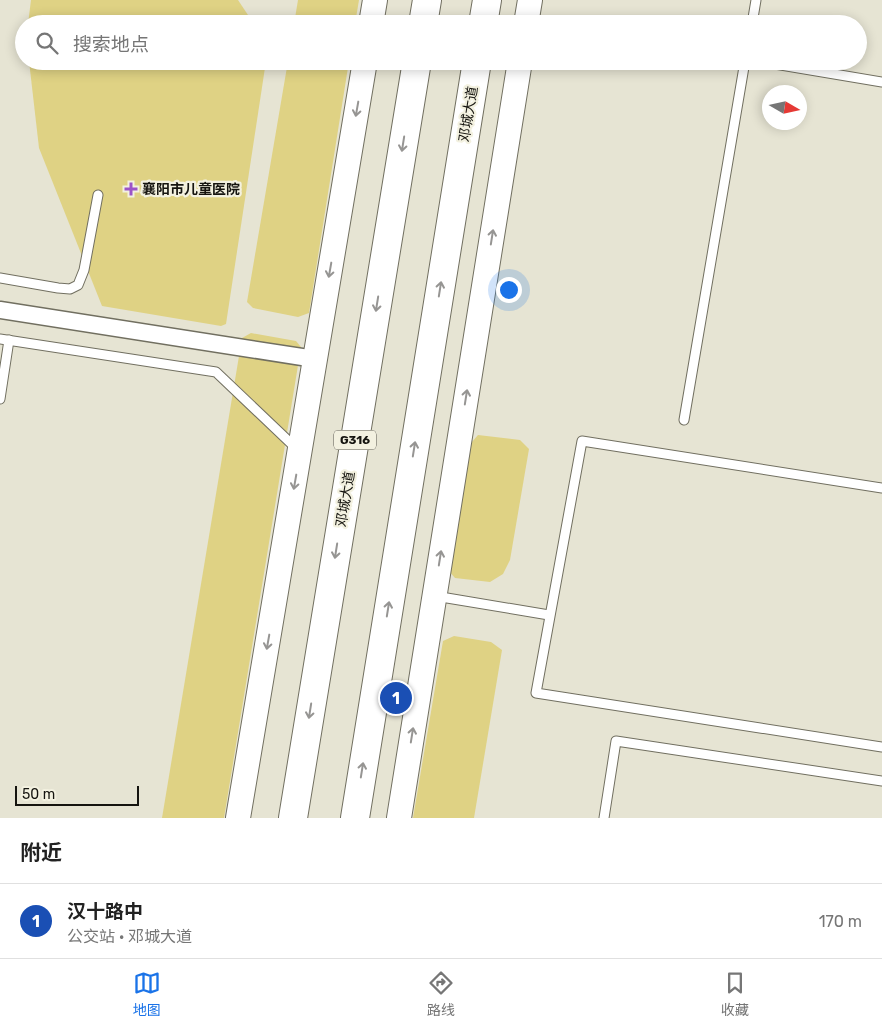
<!DOCTYPE html>
<html lang="zh">
<meta charset="utf-8">
<style>
:root{--surface:#fff;--page:#f2f2f2;--text:#222;--muted:#767676;--line:#e0e0e0;--accent:#1a73e8}
body{margin:0;font-family:Rubik,"Noto Sans SC",sans-serif;background:var(--page);color:var(--text)}
.compass{position:absolute;left:762px;top:85px;width:45px;height:45px;border-radius:50%;background:var(--surface);box-shadow:0 2px 12px #0003;rotate:99deg}
.scale{position:absolute;left:15px;bottom:12px;width:124px;box-sizing:border-box;padding-left:5px;border:2px solid #15140f;border-top:0;font-size:14px;line-height:18px;white-space:nowrap;color:#15140f;-webkit-text-stroke:4px #f3f1e0;paint-order:stroke}
.you{position:absolute;left:508px;top:289px;width:18px;height:18px;margin:-12px;border:4px solid #fff;border-radius:50%;background:#1a73e8;box-shadow:0 0 0 8px #1a73e833}
.badge{display:grid;place-items:center;width:32px;height:32px;border-radius:50%;background:var(--accent);color:#fff;font-size:16px;font-weight:700}
.pin{position:absolute;translate:-50% -50%;border:2px solid #fff;box-shadow:0 1px 5px #0006}
.list{margin:0;padding:0;list-style:none}
h2{display:flex;justify-content:space-between;align-items:center;height:65px;margin:0;padding:0 20px;font-size:21px}
h2 small{font-size:16px;font-weight:400;color:var(--muted)}
.list li{display:grid;grid-template-columns:32px 1fr auto;gap:15px;align-items:center;box-sizing:border-box;height:75px;padding:0 20px;border-top:1px solid var(--line)}
.list b{display:block;font-size:19px;white-space:nowrap}
.list p{margin:0;font-size:16px;white-space:nowrap;color:var(--muted)}
.list em{font-size:16px;font-style:normal;color:var(--muted)}
.icon{flex:none;width:28px;height:28px;fill:none;stroke:currentColor;stroke-width:2;stroke-linecap:round;stroke-linejoin:round}
.map{position:relative;flex:none;width:882px;height:818px;overflow:hidden}
.search{position:absolute;background:var(--surface);box-shadow:0 2px 12px #0003;left:15px;right:15px;top:15px;height:55px;display:flex;align-items:center;gap:12px;box-sizing:border-box;padding:0 18px;border-radius:28px;color:var(--muted);font-size:19px}
.sheet{height:140px;background:var(--surface)}
nav{display:flex;justify-content:space-around;align-items:center;box-sizing:border-box;height:70px;border-top:1px solid var(--line);background:var(--surface);font-size:14px;color:var(--muted)}
nav a{display:grid;justify-items:center;gap:2px}
nav .on{color:var(--accent)}
.map>svg:first-child{display:block}
.green{fill:#dfd284}
.lines{fill:none;stroke-linecap:round;stroke-linejoin:round}
.lane-casing{stroke:#716f60;stroke-width:11}
.street-casing{stroke:#716f60;stroke-width:19}
.secondary-casing{stroke:#716f60;stroke-width:26}
.highway-casing{stroke:#716f60;stroke-width:30}
.lane{stroke:#fff;stroke-width:9}
.street{stroke:#fff;stroke-width:16}
.secondary{stroke:#fff;stroke-width:24}
.highway{stroke:#fff;stroke-width:28}
.oneway{stroke:#969593}
.poi-dot{fill:#9c54c8;stroke:#f3f1e0;stroke-width:2}
.labels{text-anchor:middle;stroke-width:4.5;stroke-linejoin:round;paint-order:stroke}
.shield{fill:#f3f1e0;stroke:#58564e;stroke-width:1}
.shield-label{font-size:12px;font-weight:bold;fill:#15140f}
.street-label{font-size:14px;fill:#15140f;stroke:#f3f1e0}
.poi-label{font-size:14px;font-weight:bold;fill:#15140f;stroke:#f3f1e0;text-anchor:start}
</style>
<div class="map">
<svg width="882" height="818" viewBox="0 0 882 818">
<rect width="100%" height="100%" fill="#e6e4d3"/>
<g class="green">
<path d="M 31,0 L 238,0 L 254,24 L 28,24 Z"/>
<path d="M 298,0 L 359,0 L 355,24 L 294,24 Z"/>
<path d="M 29,61 L 266,61 L 226,324 L 221,326 L 102,306 L 39,148 Z"/>
<path d="M 288,61 L 349,61 L 309,313 L 298,317 L 253,308 L 247,302 Z"/>
<path d="M 251,333 L 296,341 L 301,347 L 224,818 L 162,818 L 242,338 Z"/>
<path d="M 478,435 L 520,440 L 529,449 L 510,560 L 503,574 L 490,582 L 455,578 L 448,570 L 471,443 Z"/>
<path d="M 454,636 L 491,642 L 502,650 L 474,818 L 413,818 L 443,641 Z"/>
</g>
<g class="lines">
<g class="lane-casing">
<g id="lane">
<path d="M 752,24 L 756,0"/>
<path d="M 757,61 L 882,82"/>
<path d="M 0,278 L 58,288 L 70,289 L 78,285 L 84,270 L 98,195"/>
<path d="M 0,339 L 216,372 L 298,450"/>
<path d="M 0,399 L 9,340"/>
<path d="M 684,420 L 745,61"/>
<path d="M 882,488 L 582,441 L 536,693 L 882,747"/>
<path d="M 435,596 L 549,615"/>
<path d="M 604,818 L 616,741 L 882,781"/>
</g>
</g>
<g class="street-casing">
<path id="street" d="M 0,310 L 315,359"/>
</g>
<g class="secondary-casing">
<g id="secondary">
<path d="M 371,24 L 375,0"/>
<path d="M 526,24 L 530,0"/>
<path d="M 238,818 L 365,61"/>
<path d="M 399,818 L 520,61"/>
</g>
</g>
<g class="highway-casing">
<g id="highway">
<path d="M 423,24 L 427,0"/>
<path d="M 483,24 L 487,0"/>
<path d="M 293,818 L 417,61"/>
<path d="M 355,818 L 477,61"/>
</g>
</g>
<use href="#lane" class="lane"/>
<use href="#street" class="street"/>
<use href="#secondary" class="secondary"/>
<use href="#highway" class="highway"/>
</g>
<defs><path id="oneway-shaft" d="M-6 0H5M1.5-3L5.5 0L1.5 3" fill="none" stroke-width="1.6" stroke-linecap="round" stroke-linejoin="round" transform="scale(1.25)"/></defs>
<g class="oneway">
<use href="#oneway-shaft" transform="translate(357 109) rotate(100)"/>
<use href="#oneway-shaft" transform="translate(403 144) rotate(99)"/>
<use href="#oneway-shaft" transform="translate(492 237) rotate(-81)"/>
<use href="#oneway-shaft" transform="translate(330 270) rotate(100)"/>
<use href="#oneway-shaft" transform="translate(440 289) rotate(-81)"/>
<use href="#oneway-shaft" transform="translate(377 304) rotate(99)"/>
<use href="#oneway-shaft" transform="translate(466 397) rotate(-81)"/>
<use href="#oneway-shaft" transform="translate(414 449) rotate(-81)"/>
<use href="#oneway-shaft" transform="translate(295 482) rotate(100)"/>
<use href="#oneway-shaft" transform="translate(336 551) rotate(99)"/>
<use href="#oneway-shaft" transform="translate(440 558) rotate(-81)"/>
<use href="#oneway-shaft" transform="translate(388 609) rotate(-81)"/>
<use href="#oneway-shaft" transform="translate(268 642) rotate(100)"/>
<use href="#oneway-shaft" transform="translate(310 711) rotate(99)"/>
<use href="#oneway-shaft" transform="translate(412 735) rotate(-81)"/>
<use href="#oneway-shaft" transform="translate(362 770) rotate(-81)"/>
</g>
<path class="poi-dot" d="M128.5 181.5h5v5h5v5h-5v5h-5v-5h-5v-5h5z"/>
<g class="labels">
<rect class="shield" x="334" y="430.5" width="42" height="19" rx="4"/>
<g class="shield-label">
<text x="355" y="444">G316</text>
</g>
<g class="street-label">
<text transform="translate(468 114) rotate(-81)" y="5">邓城大道</text>
<text transform="translate(345 499) rotate(-81)" y="5">邓城大道</text>
</g>
<g class="poi-label">
<text x="142" y="194">襄阳市儿童医院</text>
</g>
</g>
</svg>
<svg class="compass" viewBox="-18 -18 36 36"><path d="M0-13l5 13h-10z" fill="#e53935"/><path d="M0 13l5-13h-10z" fill="#767676"/></svg>
<div class="scale">50 m</div>
<div class="you"></div>
<div class="pin badge" style="left:396px;top:698px;background:#1a4fb4">1</div>
<div class="search"><svg class="icon" aria-label="search" viewBox="0 0 24 24"><circle cx="10" cy="10" r="6"/><path d="M15 15l6 6"/></svg>搜索地点</div>
</div>
<section class="sheet">
<h2>附近<small></small></h2>
<ul class="list">
<li><span class="badge" style="background:#1a4fb4">1</span><div><b>汉十路中</b><p>公交站 · 邓城大道</p></div><em>170 m</em></li>
</ul>
</section>
<nav>
<a class="on"><svg class="icon" aria-label="map" viewBox="0 0 24 24"><path d="M3 6l6-2 6 2 6-2v14l-6 2-6-2-6 2zM9 4v14M15 6v14"/></svg>地图</a>
<a><svg class="icon" aria-label="directions" viewBox="0 0 24 24"><path d="M12 3l9 9-9 9-9-9zM9 14v-3h6M13 9l2 2-2 2"/></svg>路线</a>
<a><svg class="icon" aria-label="saved" viewBox="0 0 24 24"><path d="M7 4h10v16l-5-4-5 4z"/></svg>收藏</a>
</nav>
